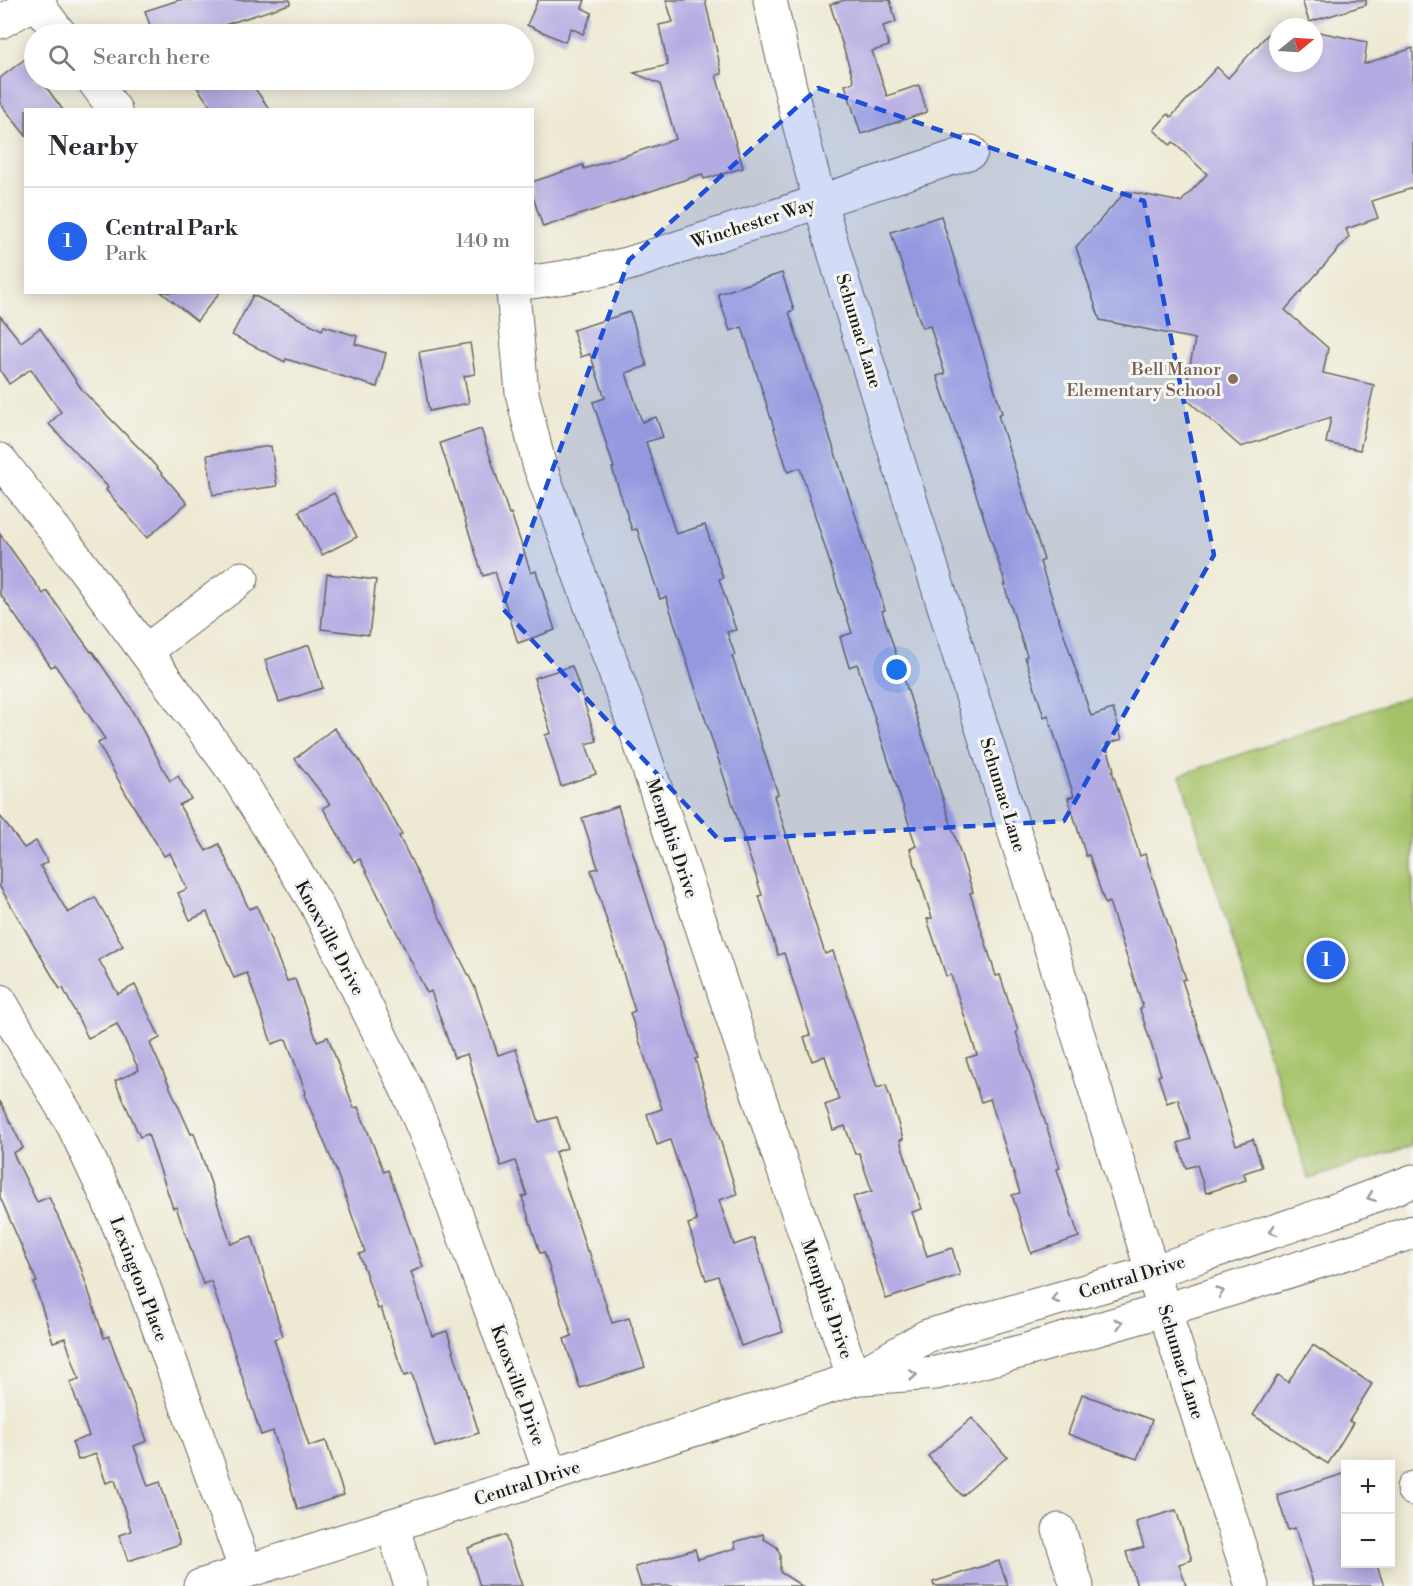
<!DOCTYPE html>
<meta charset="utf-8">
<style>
:root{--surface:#fff;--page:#f2f2f3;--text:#2b2b33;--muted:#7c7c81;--line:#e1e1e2;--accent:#2563eb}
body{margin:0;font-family:"Libre Bodoni",serif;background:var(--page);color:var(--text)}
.controls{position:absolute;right:18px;bottom:18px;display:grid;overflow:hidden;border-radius:0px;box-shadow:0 3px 15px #0003}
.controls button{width:54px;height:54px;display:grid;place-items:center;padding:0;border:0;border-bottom:2px solid var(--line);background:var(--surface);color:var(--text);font:30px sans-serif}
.compass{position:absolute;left:1269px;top:18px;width:54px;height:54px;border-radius:50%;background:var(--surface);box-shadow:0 3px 15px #0003;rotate:72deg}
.you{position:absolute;left:897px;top:670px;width:21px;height:21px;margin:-15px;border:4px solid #fff;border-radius:50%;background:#1a73e8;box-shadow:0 0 0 9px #1a73e833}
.badge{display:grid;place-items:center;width:39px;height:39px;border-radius:50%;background:var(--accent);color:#fff;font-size:20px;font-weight:700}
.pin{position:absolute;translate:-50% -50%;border:3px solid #fff;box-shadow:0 2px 6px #0006}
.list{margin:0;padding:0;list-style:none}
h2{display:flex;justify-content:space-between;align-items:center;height:78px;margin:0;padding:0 24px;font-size:26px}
h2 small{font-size:20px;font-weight:400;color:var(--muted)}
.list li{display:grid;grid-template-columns:39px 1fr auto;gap:18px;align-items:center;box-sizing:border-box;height:108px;padding:0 24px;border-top:2px solid var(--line)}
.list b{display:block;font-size:22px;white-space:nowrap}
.list p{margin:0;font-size:20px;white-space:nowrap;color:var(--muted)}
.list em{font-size:20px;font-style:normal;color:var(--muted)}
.icon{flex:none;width:33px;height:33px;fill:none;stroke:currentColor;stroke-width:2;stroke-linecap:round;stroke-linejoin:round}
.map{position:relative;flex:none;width:1413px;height:1586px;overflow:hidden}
.search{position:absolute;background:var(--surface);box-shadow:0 3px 15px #0003;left:24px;top:24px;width:510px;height:66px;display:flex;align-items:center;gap:15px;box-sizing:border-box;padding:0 21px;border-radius:33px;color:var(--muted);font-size:22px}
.panel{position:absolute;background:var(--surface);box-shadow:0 3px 15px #0003;left:24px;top:108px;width:510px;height:186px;border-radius:0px}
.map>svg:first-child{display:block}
.green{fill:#a6c268;stroke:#616f42;stroke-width:1.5}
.building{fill:#b4abe2}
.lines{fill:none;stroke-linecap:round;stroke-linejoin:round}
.minor-casing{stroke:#66645c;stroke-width:35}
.major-casing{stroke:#66645c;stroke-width:35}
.minor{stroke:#fff;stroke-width:33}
.major{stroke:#fff;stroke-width:33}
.oneway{stroke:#999}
.marked{fill:#1d4ed8;fill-opacity:0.2;stroke:#1d4ed8;stroke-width:4.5;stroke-dasharray:12 8;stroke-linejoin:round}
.education-dot{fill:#8d6e63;stroke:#f6f6f2;stroke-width:2}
.labels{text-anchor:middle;stroke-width:6;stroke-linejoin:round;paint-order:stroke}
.street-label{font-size:18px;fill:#1c1c1c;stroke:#f6f6f2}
.education-label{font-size:18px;fill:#785e54;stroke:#f6f6f2;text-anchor:end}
</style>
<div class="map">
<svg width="1413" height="1586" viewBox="0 0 1413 1586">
<rect width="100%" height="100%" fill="#f6f6f2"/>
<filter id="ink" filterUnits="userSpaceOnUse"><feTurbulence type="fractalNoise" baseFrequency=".0167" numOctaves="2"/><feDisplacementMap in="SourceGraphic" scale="12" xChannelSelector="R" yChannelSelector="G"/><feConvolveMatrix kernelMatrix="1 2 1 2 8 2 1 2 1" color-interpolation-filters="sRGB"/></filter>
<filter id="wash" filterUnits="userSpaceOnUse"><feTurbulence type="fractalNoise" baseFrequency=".008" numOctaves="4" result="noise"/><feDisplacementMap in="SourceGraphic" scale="24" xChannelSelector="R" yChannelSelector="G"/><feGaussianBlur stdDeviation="1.35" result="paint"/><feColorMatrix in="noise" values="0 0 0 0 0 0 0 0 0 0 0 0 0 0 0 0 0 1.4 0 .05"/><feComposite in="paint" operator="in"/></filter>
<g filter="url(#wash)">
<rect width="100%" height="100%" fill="#eee9d3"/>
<path class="green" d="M 1413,695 L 1413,1145 L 1309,1179 L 1180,775 Z"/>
<g id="blocks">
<g class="building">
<path d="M 179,0 L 290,0 L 290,4 L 196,34 L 153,34 L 145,11 Z"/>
<path d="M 538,0 L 585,0 L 582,8 L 592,13 L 583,34 L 571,28 L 565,42 L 527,25 Z"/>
<path d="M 666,0 L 705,0 L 722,74 L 716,75 L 743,168 L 704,179 L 702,174 L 543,227 L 532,194 L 532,182 L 583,165 L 584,169 L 676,139 L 660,84 L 634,73 L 668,65 L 659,25 L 673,22 Z"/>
<path d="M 846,0 L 890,0 L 896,22 L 883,26 L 889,46 L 872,51 L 887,96 L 919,85 L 927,112 L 861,134 L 845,85 L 854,82 L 830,4 Z"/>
<path d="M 1302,0 L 1366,0 L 1366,5 L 1309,22 Z"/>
<path d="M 1278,23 L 1296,27 L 1278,27 L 1278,63 L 1314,63 L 1314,31 L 1367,42 L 1364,64 L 1413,48 L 1413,188 L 1372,201 L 1378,218 L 1346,229 L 1349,237 L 1285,310 L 1328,348 L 1323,373 L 1374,385 L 1360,450 L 1326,443 L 1331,417 L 1241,447 L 1184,397 L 1195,339 L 1100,320 L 1076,247 L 1126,191 L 1181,202 L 1207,174 L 1173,142 L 1170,145 L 1154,130 L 1168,114 L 1171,117 L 1217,67 L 1228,78 Z"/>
<path d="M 25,59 L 34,72 L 34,80 L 41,80 L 63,110 L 26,110 L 26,136 L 0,103 L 0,78 Z"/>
<path d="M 192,80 L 249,80 L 270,110 L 213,110 Z"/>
<path d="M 941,216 L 1002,413 L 998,415 L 1044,560 L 1040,562 L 1091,716 L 1113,709 L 1122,739 L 1106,744 L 1114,770 L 1112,771 L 1140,856 L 1145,854 L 1186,979 L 1182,980 L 1236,1145 L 1253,1139 L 1262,1167 L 1244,1173 L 1246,1180 L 1206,1193 L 1197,1165 L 1186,1168 L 1178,1143 L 1191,1139 L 1178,1099 L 1167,1103 L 1158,1076 L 1161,1075 L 1140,1009 L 1143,1007 L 1109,902 L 1105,904 L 1089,855 L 1086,856 L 1068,798 L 1074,796 L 1048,715 L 1044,717 L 1025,657 L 1027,656 L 1004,585 L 1006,585 L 937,376 L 945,374 L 930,326 L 922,328 L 891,232 Z"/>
<path d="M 782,273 L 794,310 L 789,312 L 863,538 L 862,538 L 885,610 L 882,611 L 973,892 L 970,893 L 996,976 L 1000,975 L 1018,1031 L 1016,1032 L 1060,1168 L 1057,1169 L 1079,1237 L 1031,1253 L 1012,1195 L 1020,1193 L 990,1099 L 981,1102 L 966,1058 L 977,1055 L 951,975 L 946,976 L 927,919 L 932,918 L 910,849 L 916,846 L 857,664 L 849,667 L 840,637 L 852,633 L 800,468 L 788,472 L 742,327 L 730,331 L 718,294 Z"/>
<path d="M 161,292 L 220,292 L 197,321 Z"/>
<path d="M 253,295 L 322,330 L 324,326 L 357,336 L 355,344 L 386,353 L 377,387 L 286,359 L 285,362 L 232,335 Z"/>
<path d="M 630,312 L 647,366 L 626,373 L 642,422 L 656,417 L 663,437 L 646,442 L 676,534 L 705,525 L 723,578 L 719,579 L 736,630 L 727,632 L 735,655 L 732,656 L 778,794 L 774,796 L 825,954 L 833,951 L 877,1088 L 886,1085 L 903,1139 L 900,1140 L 922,1209 L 912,1212 L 927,1256 L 952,1248 L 960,1275 L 886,1299 L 853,1197 L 872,1191 L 859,1153 L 855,1154 L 845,1126 L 833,1130 L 825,1105 L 839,1100 L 825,1056 L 812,1061 L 804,1037 L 810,1035 L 784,953 L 778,955 L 759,896 L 762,895 L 666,597 L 660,599 L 637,529 L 632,530 L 612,468 L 614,468 L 593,402 L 605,398 L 590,354 L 581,357 L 573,330 Z"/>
<path d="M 0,316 L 21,342 L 40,328 L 83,391 L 146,455 L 187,503 L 147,538 L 106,490 L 108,487 L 49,424 L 61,412 L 31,369 L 9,384 L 0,370 Z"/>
<path d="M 470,343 L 475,374 L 464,376 L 469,403 L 429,411 L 419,352 Z"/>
<path d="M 481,429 L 509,514 L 511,513 L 531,573 L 536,571 L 555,630 L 518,643 L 495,572 L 483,576 L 440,443 Z"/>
<path d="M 271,446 L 277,486 L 213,495 L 207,455 Z"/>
<path d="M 334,493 L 357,537 L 322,555 L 299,511 Z"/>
<path d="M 0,534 L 43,594 L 47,591 L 91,652 L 92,651 L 129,705 L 170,781 L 178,776 L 191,799 L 179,805 L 206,851 L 219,844 L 249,909 L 257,906 L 287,981 L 295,979 L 317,1041 L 328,1037 L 354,1108 L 358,1107 L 384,1172 L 388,1170 L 423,1267 L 411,1272 L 432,1336 L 447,1331 L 479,1433 L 435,1447 L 412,1374 L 404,1376 L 381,1308 L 378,1309 L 359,1254 L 365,1252 L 336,1170 L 304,1094 L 306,1093 L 286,1039 L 272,1044 L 247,973 L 234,978 L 207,912 L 190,920 L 178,893 L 187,889 L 170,853 L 164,856 L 125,792 L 98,743 L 105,739 L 55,665 L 51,667 L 0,594 Z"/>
<path d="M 327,574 L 376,580 L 369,635 L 321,629 Z"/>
<path d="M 309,645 L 323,688 L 279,702 L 265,660 Z"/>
<path d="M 572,666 L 597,741 L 586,744 L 596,774 L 561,786 L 545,735 L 551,733 L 534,678 Z"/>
<path d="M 334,728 L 359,760 L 402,834 L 399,836 L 475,988 L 498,1055 L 516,1049 L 539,1122 L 557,1117 L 567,1148 L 555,1152 L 587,1251 L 589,1251 L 612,1323 L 629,1318 L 645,1367 L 580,1388 L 564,1339 L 572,1336 L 544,1252 L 540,1253 L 522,1197 L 527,1195 L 515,1161 L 501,1166 L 467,1054 L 454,1058 L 431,991 L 427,993 L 360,859 L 354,862 L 323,808 L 330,804 L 295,759 Z"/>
<path d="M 618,806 L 698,1058 L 695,1059 L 737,1194 L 719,1200 L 734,1245 L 754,1238 L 783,1332 L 741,1346 L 718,1276 L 706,1280 L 688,1224 L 697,1221 L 670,1140 L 657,1145 L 647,1114 L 662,1109 L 630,1013 L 635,1011 L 591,870 L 598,868 L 582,818 Z"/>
<path d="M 0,816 L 24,848 L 36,841 L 48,862 L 40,866 L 68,913 L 95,897 L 123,946 L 99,960 L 118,994 L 135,985 L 160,1038 L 150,1043 L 191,1134 L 194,1133 L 231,1244 L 252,1236 L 283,1336 L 274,1339 L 309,1446 L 326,1441 L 344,1495 L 298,1510 L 273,1431 L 261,1435 L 211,1281 L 203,1284 L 176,1207 L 173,1208 L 148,1134 L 140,1137 L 115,1081 L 139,1070 L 117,1024 L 88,1038 L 63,988 L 60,989 L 0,887 Z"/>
<path d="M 0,1101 L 23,1148 L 13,1153 L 37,1202 L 49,1197 L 81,1268 L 104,1338 L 109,1336 L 147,1441 L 134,1446 L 148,1486 L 160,1482 L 180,1544 L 128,1561 L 119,1535 L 131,1531 L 115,1480 L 106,1483 L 96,1454 L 78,1460 L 72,1442 L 89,1436 L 70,1382 L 79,1379 L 65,1338 L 53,1342 L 34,1283 L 37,1282 L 0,1197 Z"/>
<path d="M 1313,1345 L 1372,1384 L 1349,1421 L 1353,1423 L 1328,1464 L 1253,1415 L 1278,1375 L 1288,1382 Z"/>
<path d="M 1082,1394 L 1152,1420 L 1137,1459 L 1068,1434 Z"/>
<path d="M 972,1418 L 1007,1457 L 962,1496 L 928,1456 Z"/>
<path d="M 1346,1473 L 1346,1563 L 1376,1563 L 1384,1586 L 1314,1586 L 1295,1528 L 1288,1530 L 1277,1495 Z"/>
<path d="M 1176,1510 L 1192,1560 L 1179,1564 L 1186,1586 L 1137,1586 L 1126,1552 L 1144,1547 L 1136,1522 Z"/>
<path d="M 763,1534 L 764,1539 L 777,1547 L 780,1555 L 780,1572 L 802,1586 L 641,1586 L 635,1567 L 695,1549 L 698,1559 L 736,1548 L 734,1542 Z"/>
<path d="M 505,1535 L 522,1586 L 480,1586 L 468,1548 Z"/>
<path d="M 999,1561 L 1008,1586 L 934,1586 L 933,1582 Z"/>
</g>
</g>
</g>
<g filter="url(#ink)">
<use href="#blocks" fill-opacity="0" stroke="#66645c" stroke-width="1.5"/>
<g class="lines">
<g class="minor-casing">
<g id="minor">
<path d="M 34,0 L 60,34"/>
<path d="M 770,0 C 818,225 894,444 962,664 C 1058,972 1154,1279 1252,1586"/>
<path d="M 0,22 L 40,0"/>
<path d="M 93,80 L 115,110"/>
<path d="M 532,282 L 566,277 L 628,264 L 971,152"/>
<path d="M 513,292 L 522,393 L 539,464 L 632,719 L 854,1379"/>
<path d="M 0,460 L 65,543 L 236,774 L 316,904 L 408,1092 L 435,1156 L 551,1475"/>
<path d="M 146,651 L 242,578"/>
<path d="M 0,1001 L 74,1127 L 107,1197 L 141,1279 L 246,1571"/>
<path d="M 1413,1488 L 1413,1489"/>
<path d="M 392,1525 L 411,1586"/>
<path d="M 1059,1530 L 1077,1586"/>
</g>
</g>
<g class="major-casing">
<g id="major">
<path d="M 862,1378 L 936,1373 L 1023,1351 L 1191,1302 L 1413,1232"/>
<path d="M 200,1586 L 854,1379 L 927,1336 L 1152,1272 L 1328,1213 L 1413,1181"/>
</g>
</g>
<use href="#minor" class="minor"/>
<use href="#major" class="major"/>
</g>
<defs><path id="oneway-chevron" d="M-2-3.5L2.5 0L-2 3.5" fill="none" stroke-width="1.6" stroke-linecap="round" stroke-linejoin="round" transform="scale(1.5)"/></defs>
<g class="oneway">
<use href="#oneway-chevron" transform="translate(1371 1197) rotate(159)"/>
<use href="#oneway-chevron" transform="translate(1273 1231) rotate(162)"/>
<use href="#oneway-chevron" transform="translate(1220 1292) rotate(-18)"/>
<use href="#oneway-chevron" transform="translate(1055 1299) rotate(164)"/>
<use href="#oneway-chevron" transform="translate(1119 1323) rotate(-16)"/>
<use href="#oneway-chevron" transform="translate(913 1375) rotate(-4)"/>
</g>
</g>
<path class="marked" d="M 818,88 L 1144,201 L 1214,555 L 1064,821 L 719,840 L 502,608 L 629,260 Z"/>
<circle class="education-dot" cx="1233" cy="379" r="6"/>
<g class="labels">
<g class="street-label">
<text transform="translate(753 223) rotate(-18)" y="6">Winchester Way</text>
<text transform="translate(859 331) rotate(73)" y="6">Schumac Lane</text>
<text transform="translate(1003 795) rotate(73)" y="6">Schumac Lane</text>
<text transform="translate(672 838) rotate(71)" y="6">Memphis Drive</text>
<text transform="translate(330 938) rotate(62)" y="6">Knoxville Drive</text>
<text transform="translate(1132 1277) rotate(-17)" y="6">Central Drive</text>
<text transform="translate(139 1279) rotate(69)" y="6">Lexington Place</text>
<text transform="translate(827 1299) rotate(71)" y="6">Memphis Drive</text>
<text transform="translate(1181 1362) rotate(73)" y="6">Schumac Lane</text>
<text transform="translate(518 1385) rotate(70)" y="6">Knoxville Drive</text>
<text transform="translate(527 1483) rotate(-18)" y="6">Central Drive</text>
</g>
<g class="education-label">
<text x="1221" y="375">Bell Manor<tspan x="1221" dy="21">Elementary School</tspan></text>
</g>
</g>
</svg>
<div class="controls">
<button>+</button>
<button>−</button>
</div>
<svg class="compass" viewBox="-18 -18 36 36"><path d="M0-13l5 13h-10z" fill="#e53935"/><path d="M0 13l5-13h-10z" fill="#7c7c81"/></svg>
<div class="you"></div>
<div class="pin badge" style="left:1326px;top:960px">1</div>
<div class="search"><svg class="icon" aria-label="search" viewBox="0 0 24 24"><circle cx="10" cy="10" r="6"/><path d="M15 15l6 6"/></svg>Search here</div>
<section class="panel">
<h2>Nearby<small></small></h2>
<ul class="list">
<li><span class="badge">1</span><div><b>Central Park</b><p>Park</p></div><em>140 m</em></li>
</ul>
</section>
</div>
